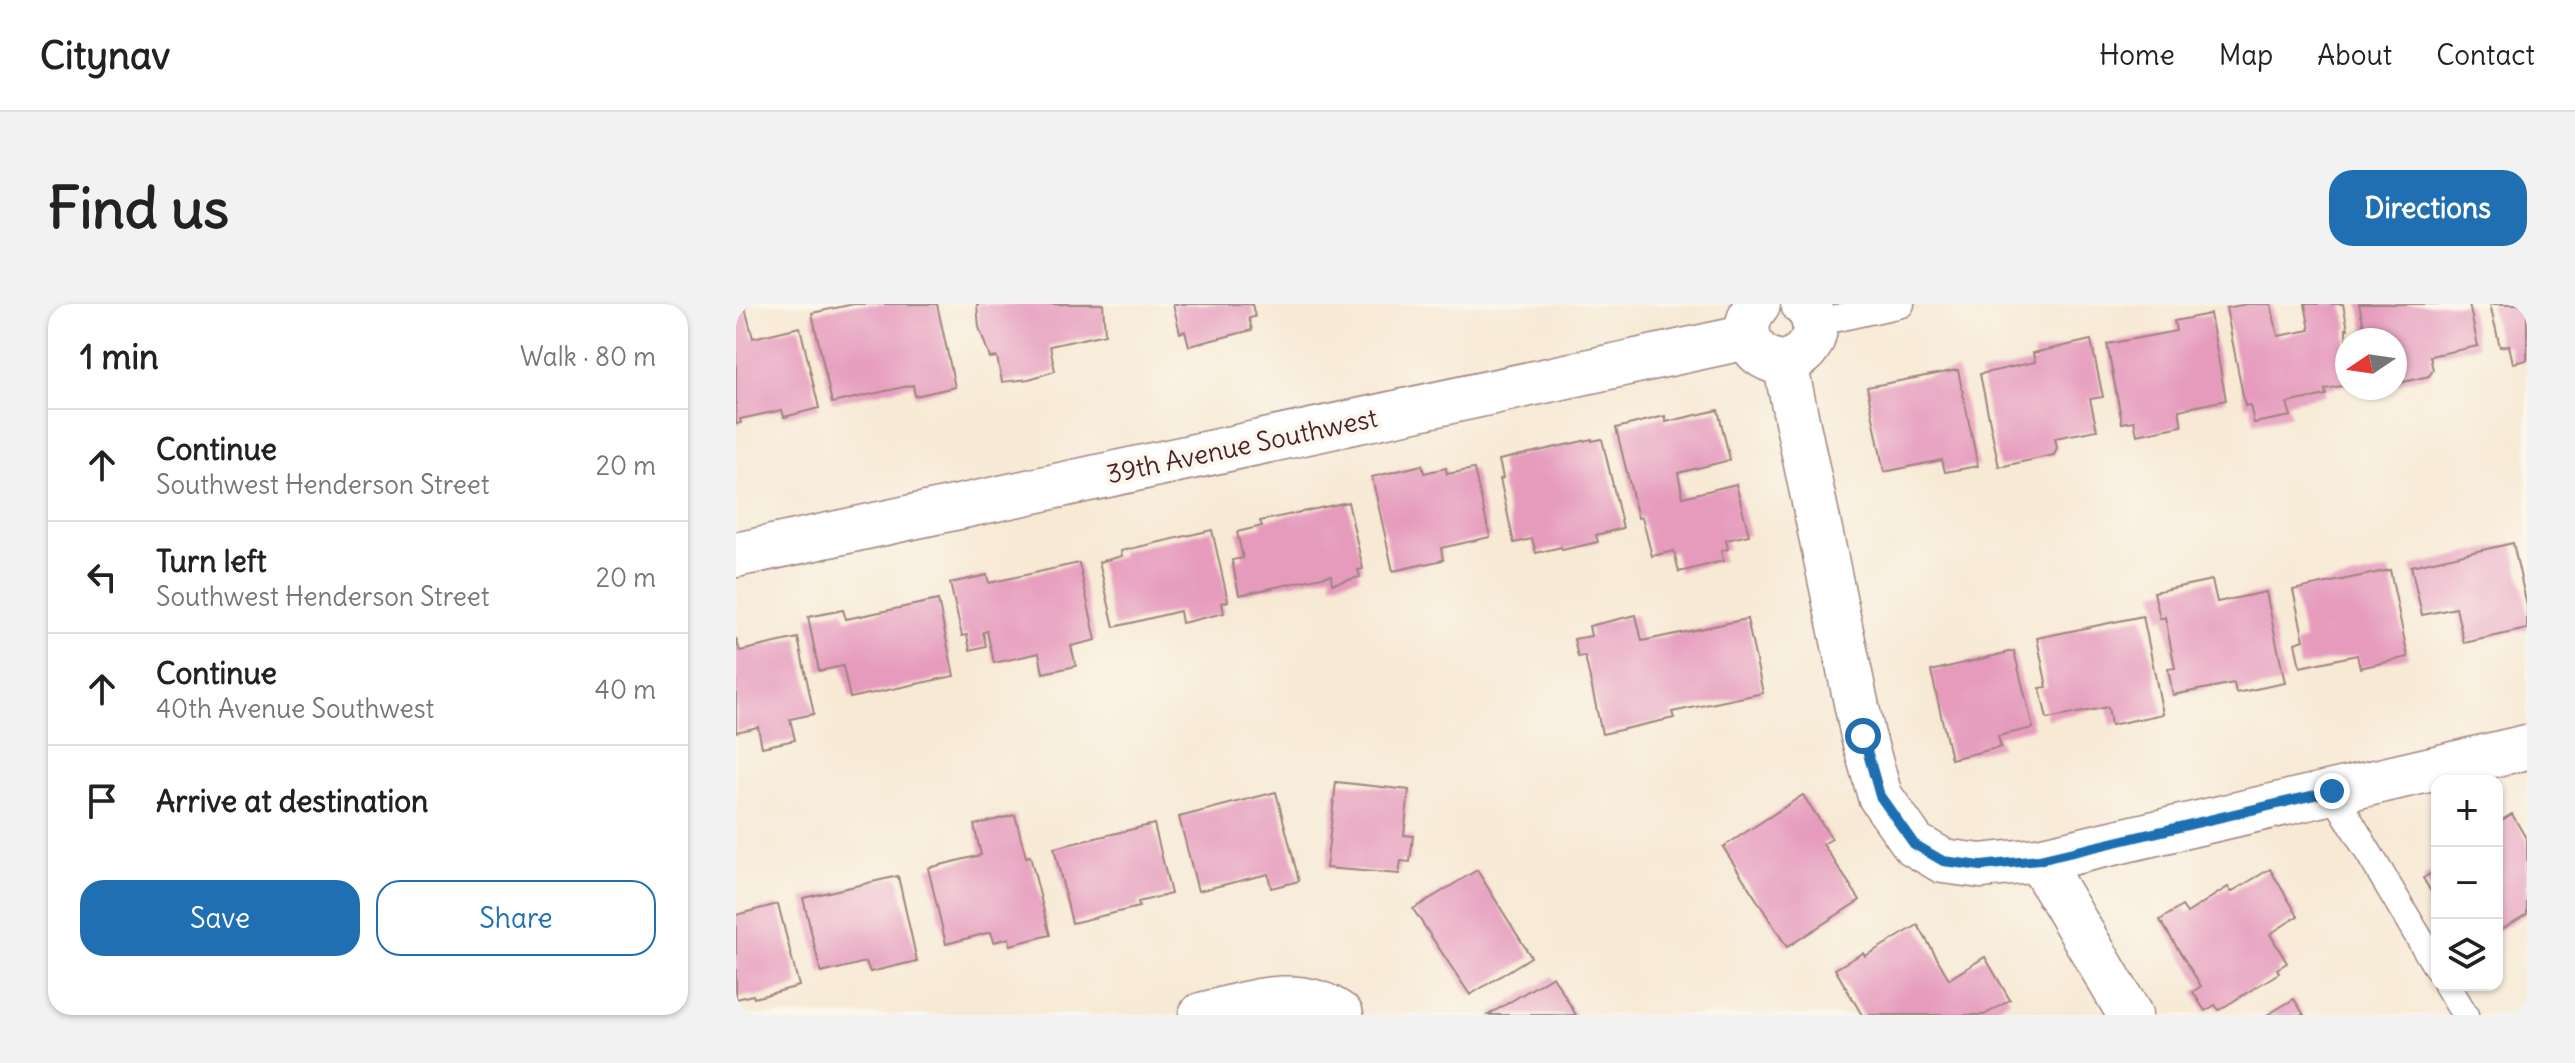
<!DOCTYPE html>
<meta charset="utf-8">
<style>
:root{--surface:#fff;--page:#f2f2f2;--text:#222;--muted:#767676;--line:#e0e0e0;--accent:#1f6fb2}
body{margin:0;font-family:Delius,sans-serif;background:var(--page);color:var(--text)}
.controls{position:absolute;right:24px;bottom:24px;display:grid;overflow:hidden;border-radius:16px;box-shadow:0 2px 6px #0004}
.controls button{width:72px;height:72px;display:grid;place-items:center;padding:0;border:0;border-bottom:2px solid var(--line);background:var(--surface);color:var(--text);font:40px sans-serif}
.compass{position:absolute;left:1599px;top:24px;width:72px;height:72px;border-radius:50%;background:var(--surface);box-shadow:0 2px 6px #0004;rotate:257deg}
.stop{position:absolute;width:24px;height:24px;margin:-18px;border:6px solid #1f6fb2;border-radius:50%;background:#fff}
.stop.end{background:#1f6fb2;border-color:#fff;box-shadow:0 2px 8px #0008}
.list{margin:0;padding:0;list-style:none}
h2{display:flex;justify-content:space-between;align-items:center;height:104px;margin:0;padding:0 32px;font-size:34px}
h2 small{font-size:26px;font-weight:400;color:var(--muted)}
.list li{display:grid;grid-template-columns:52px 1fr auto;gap:24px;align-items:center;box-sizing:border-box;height:112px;padding:0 32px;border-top:2px solid var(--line)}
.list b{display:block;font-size:30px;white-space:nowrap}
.list p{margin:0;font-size:26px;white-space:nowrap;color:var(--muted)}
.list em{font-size:26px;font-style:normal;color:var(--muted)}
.actions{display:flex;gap:16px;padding:24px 32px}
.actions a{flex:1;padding:18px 0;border:2px solid var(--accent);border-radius:24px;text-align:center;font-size:28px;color:var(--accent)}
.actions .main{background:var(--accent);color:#fff}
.icon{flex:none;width:44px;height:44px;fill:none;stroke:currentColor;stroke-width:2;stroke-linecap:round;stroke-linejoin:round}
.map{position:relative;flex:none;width:1791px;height:711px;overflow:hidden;border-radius:24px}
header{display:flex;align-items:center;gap:48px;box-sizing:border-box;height:112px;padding:0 40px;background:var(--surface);border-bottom:2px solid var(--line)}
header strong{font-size:38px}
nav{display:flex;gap:44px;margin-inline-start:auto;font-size:28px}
.intro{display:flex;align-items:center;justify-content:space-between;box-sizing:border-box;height:192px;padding:0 48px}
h1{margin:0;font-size:56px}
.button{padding:20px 36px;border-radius:24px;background:var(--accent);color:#fff;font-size:28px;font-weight:700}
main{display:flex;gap:48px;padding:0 48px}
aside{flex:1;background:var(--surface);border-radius:24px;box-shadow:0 2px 6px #0004}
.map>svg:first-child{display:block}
.building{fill:#e69bbd}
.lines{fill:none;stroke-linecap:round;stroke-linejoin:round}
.service-casing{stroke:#a08480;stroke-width:29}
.minor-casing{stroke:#a08480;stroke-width:47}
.service{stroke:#fff;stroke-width:26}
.minor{stroke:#fff;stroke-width:44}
.route{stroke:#1f6fb2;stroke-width:10}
.labels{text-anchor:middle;stroke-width:8;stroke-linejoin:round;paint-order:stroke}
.street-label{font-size:26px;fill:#4a1f2b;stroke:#fbf7ec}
</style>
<header>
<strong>Citynav</strong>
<nav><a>Home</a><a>Map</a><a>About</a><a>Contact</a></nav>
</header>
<div class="intro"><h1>Find us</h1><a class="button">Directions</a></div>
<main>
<aside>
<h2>1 min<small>Walk · 80 m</small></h2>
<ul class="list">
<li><svg class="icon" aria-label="ahead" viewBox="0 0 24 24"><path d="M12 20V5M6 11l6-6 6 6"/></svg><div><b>Continue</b><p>Southwest Henderson Street</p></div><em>20 m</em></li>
<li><svg class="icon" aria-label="left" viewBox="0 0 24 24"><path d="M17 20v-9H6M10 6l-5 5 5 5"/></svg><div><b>Turn left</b><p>Southwest Henderson Street</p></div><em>20 m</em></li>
<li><svg class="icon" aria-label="ahead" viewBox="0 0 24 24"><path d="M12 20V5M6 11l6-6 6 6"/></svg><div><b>Continue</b><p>40th Avenue Southwest</p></div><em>40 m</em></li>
<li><svg class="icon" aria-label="arrive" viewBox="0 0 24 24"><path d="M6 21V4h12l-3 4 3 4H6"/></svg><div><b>Arrive at destination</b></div></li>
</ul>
<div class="actions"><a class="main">Save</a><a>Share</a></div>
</aside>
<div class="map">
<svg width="1791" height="711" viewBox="0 0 1791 711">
<rect width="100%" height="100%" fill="#fbf7ec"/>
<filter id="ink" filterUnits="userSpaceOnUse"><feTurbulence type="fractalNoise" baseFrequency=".0125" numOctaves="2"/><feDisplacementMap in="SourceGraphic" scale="16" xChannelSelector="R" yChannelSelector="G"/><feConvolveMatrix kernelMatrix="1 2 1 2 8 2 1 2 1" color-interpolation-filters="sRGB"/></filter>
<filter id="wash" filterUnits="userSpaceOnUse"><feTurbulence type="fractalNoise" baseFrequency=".006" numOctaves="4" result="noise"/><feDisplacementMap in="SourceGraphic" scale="32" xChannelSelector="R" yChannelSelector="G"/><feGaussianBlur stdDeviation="1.8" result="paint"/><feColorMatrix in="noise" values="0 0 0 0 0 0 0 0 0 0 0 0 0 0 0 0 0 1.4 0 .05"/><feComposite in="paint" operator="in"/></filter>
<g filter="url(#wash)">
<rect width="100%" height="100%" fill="#f7e9d4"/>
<g id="blocks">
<g class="building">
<path d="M 0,0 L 8,0 L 17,34 L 64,23 L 83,104 L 48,113 L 46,106 L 4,115 L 5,119 L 0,120 Z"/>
<path d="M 118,0 L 201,0 L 219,83 L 179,92 L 177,81 L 96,99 L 76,9 Z"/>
<path d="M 241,0 L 367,0 L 369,30 L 314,42 L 319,67 L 293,75 L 266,78 L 261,53 L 254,54 L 243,23 Z"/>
<path d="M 437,0 L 516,0 L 519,13 L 513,14 L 516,26 L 453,42 L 449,27 L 444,29 Z"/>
<path d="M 1511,0 L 1535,0 L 1542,32 L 1574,26 L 1569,0 L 1607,0 L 1612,25 L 1610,25 L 1611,81 L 1589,85 L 1590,91 L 1551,99 L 1555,112 L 1518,119 L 1514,101 L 1509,102 L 1490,4 Z"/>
<path d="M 1623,0 L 1733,0 L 1742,42 L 1694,52 L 1697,66 L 1693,72 L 1659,80 L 1659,36 L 1631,36 Z"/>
<path d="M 1754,0 L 1791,0 L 1791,56 L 1777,59 L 1773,41 L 1764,43 Z"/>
<path d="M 1474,10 L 1490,96 L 1443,106 L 1446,122 L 1401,131 L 1398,117 L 1386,119 L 1371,40 L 1440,27 L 1438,17 Z"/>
<path d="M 1355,36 L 1367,93 L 1354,95 L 1361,126 L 1319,134 L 1321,144 L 1318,151 L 1263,163 L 1244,70 L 1299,58 L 1297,49 Z"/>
<path d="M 1222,66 L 1242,162 L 1209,168 L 1206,156 L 1148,168 L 1131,83 Z"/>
<path d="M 982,106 L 994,156 L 942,169 L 947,193 L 1000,180 L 1013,231 L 990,236 L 992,245 L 985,247 L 987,257 L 943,268 L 938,247 L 916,252 L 906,213 L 902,214 L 880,124 L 929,112 L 930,118 Z"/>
<path d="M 856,135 L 856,137 L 866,135 L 887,224 L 860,231 L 862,238 L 826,246 L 825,243 L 800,249 L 796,235 L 778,239 L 764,175 L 767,174 L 763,156 Z"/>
<path d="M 686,161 L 688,169 L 710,164 L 711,170 L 738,165 L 754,233 L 705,244 L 707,256 L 657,267 L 636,173 Z"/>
<path d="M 612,198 L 627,265 L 622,266 L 624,273 L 596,280 L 595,271 L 503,291 L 496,256 L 507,254 L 501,228 L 526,222 L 524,217 Z"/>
<path d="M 476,226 L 492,297 L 486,299 L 488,309 L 446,319 L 444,307 L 378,323 L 363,258 L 386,252 L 385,247 Z"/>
<path d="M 1777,239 L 1791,302 L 1791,325 L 1728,339 L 1720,304 L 1686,311 L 1675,262 Z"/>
<path d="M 343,259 L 360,336 L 335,342 L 340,362 L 307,369 L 303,349 L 258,359 L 251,327 L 247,328 L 250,342 L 234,346 L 231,331 L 226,332 L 214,279 L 251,271 L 253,279 Z"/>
<path d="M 1654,266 L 1672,353 L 1624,364 L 1621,351 L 1564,363 L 1559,339 L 1568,336 L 1557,286 Z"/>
<path d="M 1476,276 L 1481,298 L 1530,288 L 1549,379 L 1500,389 L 1498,379 L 1437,391 L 1432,365 L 1439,364 L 1429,313 L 1424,315 L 1418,288 Z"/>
<path d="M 202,296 L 218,372 L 114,394 L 107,362 L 83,367 L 72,313 L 107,306 L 110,315 Z"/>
<path d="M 900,311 L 906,337 L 1011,315 L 1027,389 L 936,408 L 938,414 L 866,430 L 849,352 L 842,353 L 838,335 L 855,332 L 853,322 Z"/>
<path d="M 1407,312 L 1427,410 L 1375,421 L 1372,403 L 1311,415 L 1304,384 L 1311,383 L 1301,334 Z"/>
<path d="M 0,334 L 4,347 L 62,334 L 78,410 L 54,415 L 59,436 L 26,443 L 22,423 L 0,428 Z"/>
<path d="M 1278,347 L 1297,424 L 1262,432 L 1265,443 L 1215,455 L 1195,367 Z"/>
<path d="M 600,478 L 673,486 L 668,531 L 677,532 L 674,558 L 665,557 L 663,570 L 590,564 Z"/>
<path d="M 540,488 L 563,577 L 535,584 L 532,570 L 462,587 L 443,513 Z"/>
<path d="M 1067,491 L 1096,535 L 1087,540 L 1124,596 L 1051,643 L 987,543 Z"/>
<path d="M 1776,510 L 1791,536 L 1791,610 L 1761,628 L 1761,519 Z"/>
<path d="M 279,511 L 290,553 L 294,552 L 314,631 L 274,641 L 273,634 L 258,638 L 255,628 L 210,640 L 192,564 L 245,551 L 238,521 Z"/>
<path d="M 418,520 L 435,590 L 402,598 L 403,603 L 336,619 L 318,544 Z"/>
<path d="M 1534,565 L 1562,612 L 1534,630 L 1551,659 L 1541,665 L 1543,669 L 1483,706 L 1479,701 L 1469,707 L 1457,688 L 1465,682 L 1424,616 L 1446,602 L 1451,609 L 1492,583 L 1495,588 Z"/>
<path d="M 741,566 L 795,653 L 734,691 L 677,605 Z"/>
<path d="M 1701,566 L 1701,598 L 1687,574 Z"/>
<path d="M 162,572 L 181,657 L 134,668 L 130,658 L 85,669 L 67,594 Z"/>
<path d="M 42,600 L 63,682 L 18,694 L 17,691 L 0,695 L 0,611 Z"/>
<path d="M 1182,621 L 1213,675 L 1249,653 L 1274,696 L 1248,711 L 1126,711 L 1099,665 L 1127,649 L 1129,652 Z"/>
<path d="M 817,672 L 840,711 L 752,711 Z"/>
<path d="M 1558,695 L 1568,711 L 1531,711 Z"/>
</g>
</g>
</g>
<g filter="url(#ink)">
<use href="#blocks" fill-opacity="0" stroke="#a08480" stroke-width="2"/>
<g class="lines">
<g class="service-casing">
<g id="service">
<path d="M 1078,19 L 1165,0"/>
<path d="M 1596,487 L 1701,664"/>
<path d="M 1711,681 L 1729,711"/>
</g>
</g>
<g class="minor-casing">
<g id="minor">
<path d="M 1022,0 C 999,27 1017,57 1049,59 C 1075,51 1091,21 1067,0"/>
<path d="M 1049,59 L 1127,432 L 1144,492 L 1178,540 L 1207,557 L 1245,562 L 1303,556 L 1394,711"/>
<path d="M 0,251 L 1012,33"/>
<path d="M 1303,556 L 1791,443"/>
<path d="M 465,711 C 511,700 563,680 605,711"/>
</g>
</g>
<use href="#service" class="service"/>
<use href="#minor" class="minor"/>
</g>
</g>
<g class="lines" filter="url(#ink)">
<path class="route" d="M 1127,432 L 1144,492 L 1178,540 L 1207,557 L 1245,562 L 1303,556 L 1596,487"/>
</g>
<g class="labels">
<g class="street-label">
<text transform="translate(506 142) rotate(-12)" y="9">39th Avenue Southwest</text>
</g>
</g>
</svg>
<div class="controls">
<button>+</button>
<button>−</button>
<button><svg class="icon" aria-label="layers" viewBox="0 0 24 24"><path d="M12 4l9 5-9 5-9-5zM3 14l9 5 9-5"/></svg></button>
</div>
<svg class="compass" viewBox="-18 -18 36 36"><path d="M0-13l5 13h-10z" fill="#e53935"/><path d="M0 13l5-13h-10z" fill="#767676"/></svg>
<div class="stop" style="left:1127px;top:432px"></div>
<div class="stop end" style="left:1596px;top:487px"></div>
</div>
</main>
